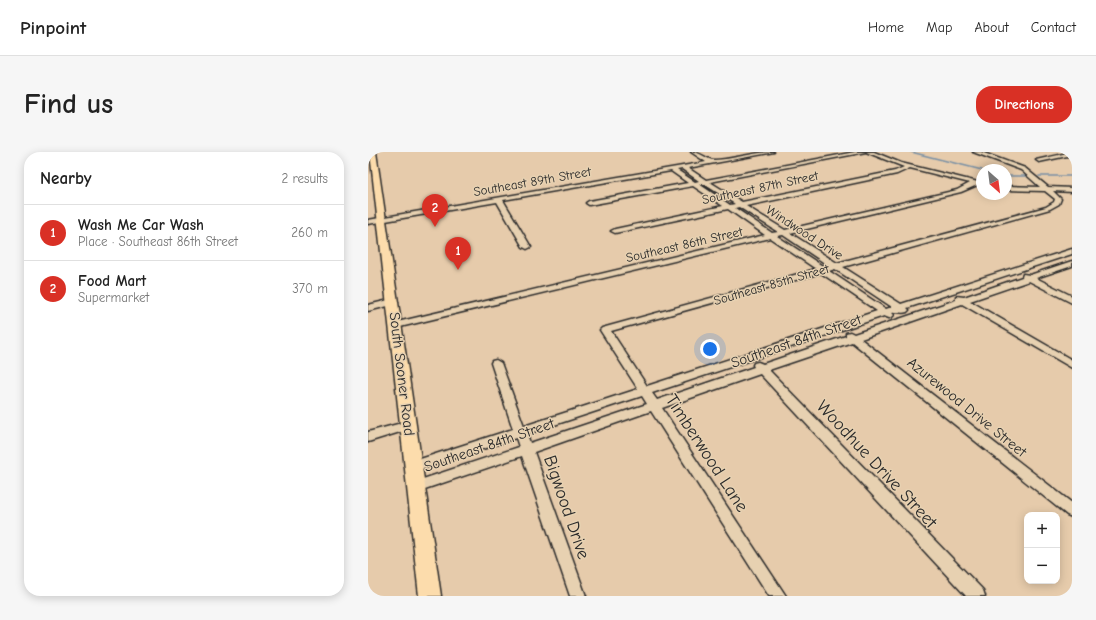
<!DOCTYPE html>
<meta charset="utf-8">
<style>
:root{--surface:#fff;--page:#f6f6f6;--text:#222;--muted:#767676;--line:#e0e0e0;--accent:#d93025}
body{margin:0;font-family:"Comic Neue",sans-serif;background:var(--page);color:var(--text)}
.controls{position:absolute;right:12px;bottom:12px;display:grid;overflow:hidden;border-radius:8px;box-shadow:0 2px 10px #0003}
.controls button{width:36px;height:36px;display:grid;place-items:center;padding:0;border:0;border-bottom:1px solid var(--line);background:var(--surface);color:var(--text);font:20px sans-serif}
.compass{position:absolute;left:608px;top:12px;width:36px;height:36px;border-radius:50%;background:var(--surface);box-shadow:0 2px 10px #0003;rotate:152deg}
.you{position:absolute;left:342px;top:197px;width:14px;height:14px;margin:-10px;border:3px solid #fff;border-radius:50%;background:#1a73e8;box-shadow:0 0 0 6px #1a73e833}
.badge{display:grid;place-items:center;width:26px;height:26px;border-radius:50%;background:var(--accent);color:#fff;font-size:13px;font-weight:700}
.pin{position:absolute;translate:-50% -33px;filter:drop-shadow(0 1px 2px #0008)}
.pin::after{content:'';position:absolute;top:21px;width:14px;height:12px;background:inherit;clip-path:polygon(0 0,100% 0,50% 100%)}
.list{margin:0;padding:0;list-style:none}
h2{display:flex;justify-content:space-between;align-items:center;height:52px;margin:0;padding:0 16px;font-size:17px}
h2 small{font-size:13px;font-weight:400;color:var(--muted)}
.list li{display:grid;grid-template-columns:26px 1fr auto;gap:12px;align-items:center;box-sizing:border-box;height:56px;padding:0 16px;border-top:1px solid var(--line)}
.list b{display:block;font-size:15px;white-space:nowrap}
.list p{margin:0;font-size:13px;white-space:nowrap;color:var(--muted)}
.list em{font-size:13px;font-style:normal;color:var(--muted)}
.map{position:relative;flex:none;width:704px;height:444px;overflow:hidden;border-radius:16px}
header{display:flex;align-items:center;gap:24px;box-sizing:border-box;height:56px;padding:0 20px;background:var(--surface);border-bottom:1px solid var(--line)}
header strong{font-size:19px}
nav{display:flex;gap:22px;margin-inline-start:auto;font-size:14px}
.intro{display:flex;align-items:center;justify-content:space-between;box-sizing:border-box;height:96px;padding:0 24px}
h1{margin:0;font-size:28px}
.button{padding:10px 18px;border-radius:16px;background:var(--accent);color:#fff;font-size:14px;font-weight:700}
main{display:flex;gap:24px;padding:0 24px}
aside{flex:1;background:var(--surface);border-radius:16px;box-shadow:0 2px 10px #0003}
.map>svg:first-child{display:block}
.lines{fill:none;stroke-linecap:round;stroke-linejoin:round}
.stream{stroke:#7990a5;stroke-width:1.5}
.minor-casing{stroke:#2b2b2b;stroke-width:3}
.major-casing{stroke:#2b2b2b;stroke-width:3}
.minor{fill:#e7d1b1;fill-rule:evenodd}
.major{fill:#fcdcac;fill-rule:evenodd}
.labels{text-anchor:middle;stroke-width:3;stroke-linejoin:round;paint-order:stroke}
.far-street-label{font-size:13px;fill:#2b2b2b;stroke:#e7d1b1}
.street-label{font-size:15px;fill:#2b2b2b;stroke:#e7d1b1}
.near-street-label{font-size:18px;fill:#2b2b2b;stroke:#e7d1b1}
</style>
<header>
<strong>Pinpoint</strong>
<nav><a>Home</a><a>Map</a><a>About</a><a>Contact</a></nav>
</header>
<div class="intro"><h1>Find us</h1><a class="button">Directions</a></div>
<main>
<aside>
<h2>Nearby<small>2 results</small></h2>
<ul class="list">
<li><span class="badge">1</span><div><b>Wash Me Car Wash</b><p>Place · Southeast 86th Street</p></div><em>260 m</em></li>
<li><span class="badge">2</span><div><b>Food Mart</b><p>Supermarket</p></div><em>370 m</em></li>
</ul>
</aside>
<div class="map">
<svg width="704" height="444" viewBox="0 0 704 444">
<rect width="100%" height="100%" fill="#e6cbab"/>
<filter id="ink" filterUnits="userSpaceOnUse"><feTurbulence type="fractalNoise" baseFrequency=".025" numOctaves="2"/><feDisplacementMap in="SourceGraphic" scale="8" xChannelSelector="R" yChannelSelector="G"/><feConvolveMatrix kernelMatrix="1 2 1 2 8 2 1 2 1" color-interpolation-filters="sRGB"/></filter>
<g filter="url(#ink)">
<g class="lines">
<g class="stream">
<path d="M 543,0 L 614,18"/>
<path d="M 638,24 L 659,24"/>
<path d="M 671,24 L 704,24"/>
</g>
<g class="minor-casing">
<g id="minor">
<path d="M 323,0 C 333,0 339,8 346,8 C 366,7 385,0 406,0 L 320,16 L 338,28 L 487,0 L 506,0 L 533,11 L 614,31 L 593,40 L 422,81 L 469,111 L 678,55 L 686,50 L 687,47 L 677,39 L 638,38 L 638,34 L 672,35 L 653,18 L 605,0 L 613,0 L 657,16 L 680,35 L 704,36 L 704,40 L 685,39 L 693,47 L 691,52 L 682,57 L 475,115 L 533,152 L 704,97 L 704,102 L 539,156 L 541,158 L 539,160 C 533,162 532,159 524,161 L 526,163 L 524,165 L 521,166 L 516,164 L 284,241 L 289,248 L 386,215 L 385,213 L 386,211 L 390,210 L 395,212 L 478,184 L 478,181 L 482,180 L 486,182 L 588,148 L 588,144 L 596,145 L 654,125 L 655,122 L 662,123 L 704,109 L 704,114 L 668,126 L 704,144 L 704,151 L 661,129 L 602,149 L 704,208 L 704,216 L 594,152 L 493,187 L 704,351 L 704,365 L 699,363 L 484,190 L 401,218 L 615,438 L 617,444 L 598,444 L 392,222 L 294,256 L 418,444 L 401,444 L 283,259 L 166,300 L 218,444 L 202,444 L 154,304 L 48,340 L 43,339 L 41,335 L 43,331 L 151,295 L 148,286 L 45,320 L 40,319 L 38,315 L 40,311 L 145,277 L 123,211 L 124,209 L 128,208 L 133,211 L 156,274 L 270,237 L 232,178 L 234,176 L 448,117 L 402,86 L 28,176 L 25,175 L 23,173 L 25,171 L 397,83 L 360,57 L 247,81 L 243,79 L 247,77 L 355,54 L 325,34 L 221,53 L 218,51 L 221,49 L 320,31 L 303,19 L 135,48 L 163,95 L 159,97 L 155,95 L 129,50 L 0,72 L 0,68 L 338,10 ZM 498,0 L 536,15 L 527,19 L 374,50 L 342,30 ZM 542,16 L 602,31 L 589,38 L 417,78 L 378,54 L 529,22 ZM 314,17 L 331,29 L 327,30 L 309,18 ZM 331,32 L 336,32 L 367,52 L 362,53 ZM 371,55 L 410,80 L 404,81 L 367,56 ZM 415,83 L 461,114 L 456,115 L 409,84 ZM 467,117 L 524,155 L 518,157 L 461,119 ZM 453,121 L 509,159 L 279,234 L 243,179 ZM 274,244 L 279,252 L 162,291 L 159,282 Z"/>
<path d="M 704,0 L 704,3 L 671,10 L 668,8 Z"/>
<path d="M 25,147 L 30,150 L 28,152 L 0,159 L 0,153 Z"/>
<path d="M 41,269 L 45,270 L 47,273 L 45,276 L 0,290 L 0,280 Z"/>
</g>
</g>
<g class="major-casing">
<path id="major" d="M 2,0 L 8,0 L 73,444 L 51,444 Z"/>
</g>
<use href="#minor" class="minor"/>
<use href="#major" class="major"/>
</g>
</g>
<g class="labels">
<g class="far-street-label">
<text transform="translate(164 29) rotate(-10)" y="5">Southeast 89th Street</text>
<text transform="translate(392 35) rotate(-12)" y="5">Southeast 87th Street</text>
<text transform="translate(437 80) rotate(33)" y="5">Windwood Drive</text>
<text transform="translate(316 92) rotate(-13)" y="5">Southeast 86th Street</text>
<text transform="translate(403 132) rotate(-16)" y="5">Southeast 85th Street</text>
</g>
<g class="street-label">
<text transform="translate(428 189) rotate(-19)" y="5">Southeast 84th Street</text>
<text transform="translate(34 222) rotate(83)" y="5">South Sooner Road</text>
<text transform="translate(599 255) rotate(39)" y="5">Azurewood Drive Street</text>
<text transform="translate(121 293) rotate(-19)" y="5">Southeast 84th Street</text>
</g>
<g class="near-street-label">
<text transform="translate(339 301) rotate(57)" y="6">Timberwood Lane</text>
<text transform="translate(509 312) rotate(47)" y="6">Woodhue Drive Street</text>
<text transform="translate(199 355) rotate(71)" y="6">Bigwood Drive</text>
</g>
</g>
</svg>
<div class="controls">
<button>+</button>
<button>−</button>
</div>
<svg class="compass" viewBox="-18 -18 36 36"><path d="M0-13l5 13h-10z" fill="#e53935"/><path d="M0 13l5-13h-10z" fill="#767676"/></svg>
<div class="you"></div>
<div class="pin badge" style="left:90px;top:118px">1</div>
<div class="pin badge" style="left:67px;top:75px">2</div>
</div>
</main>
